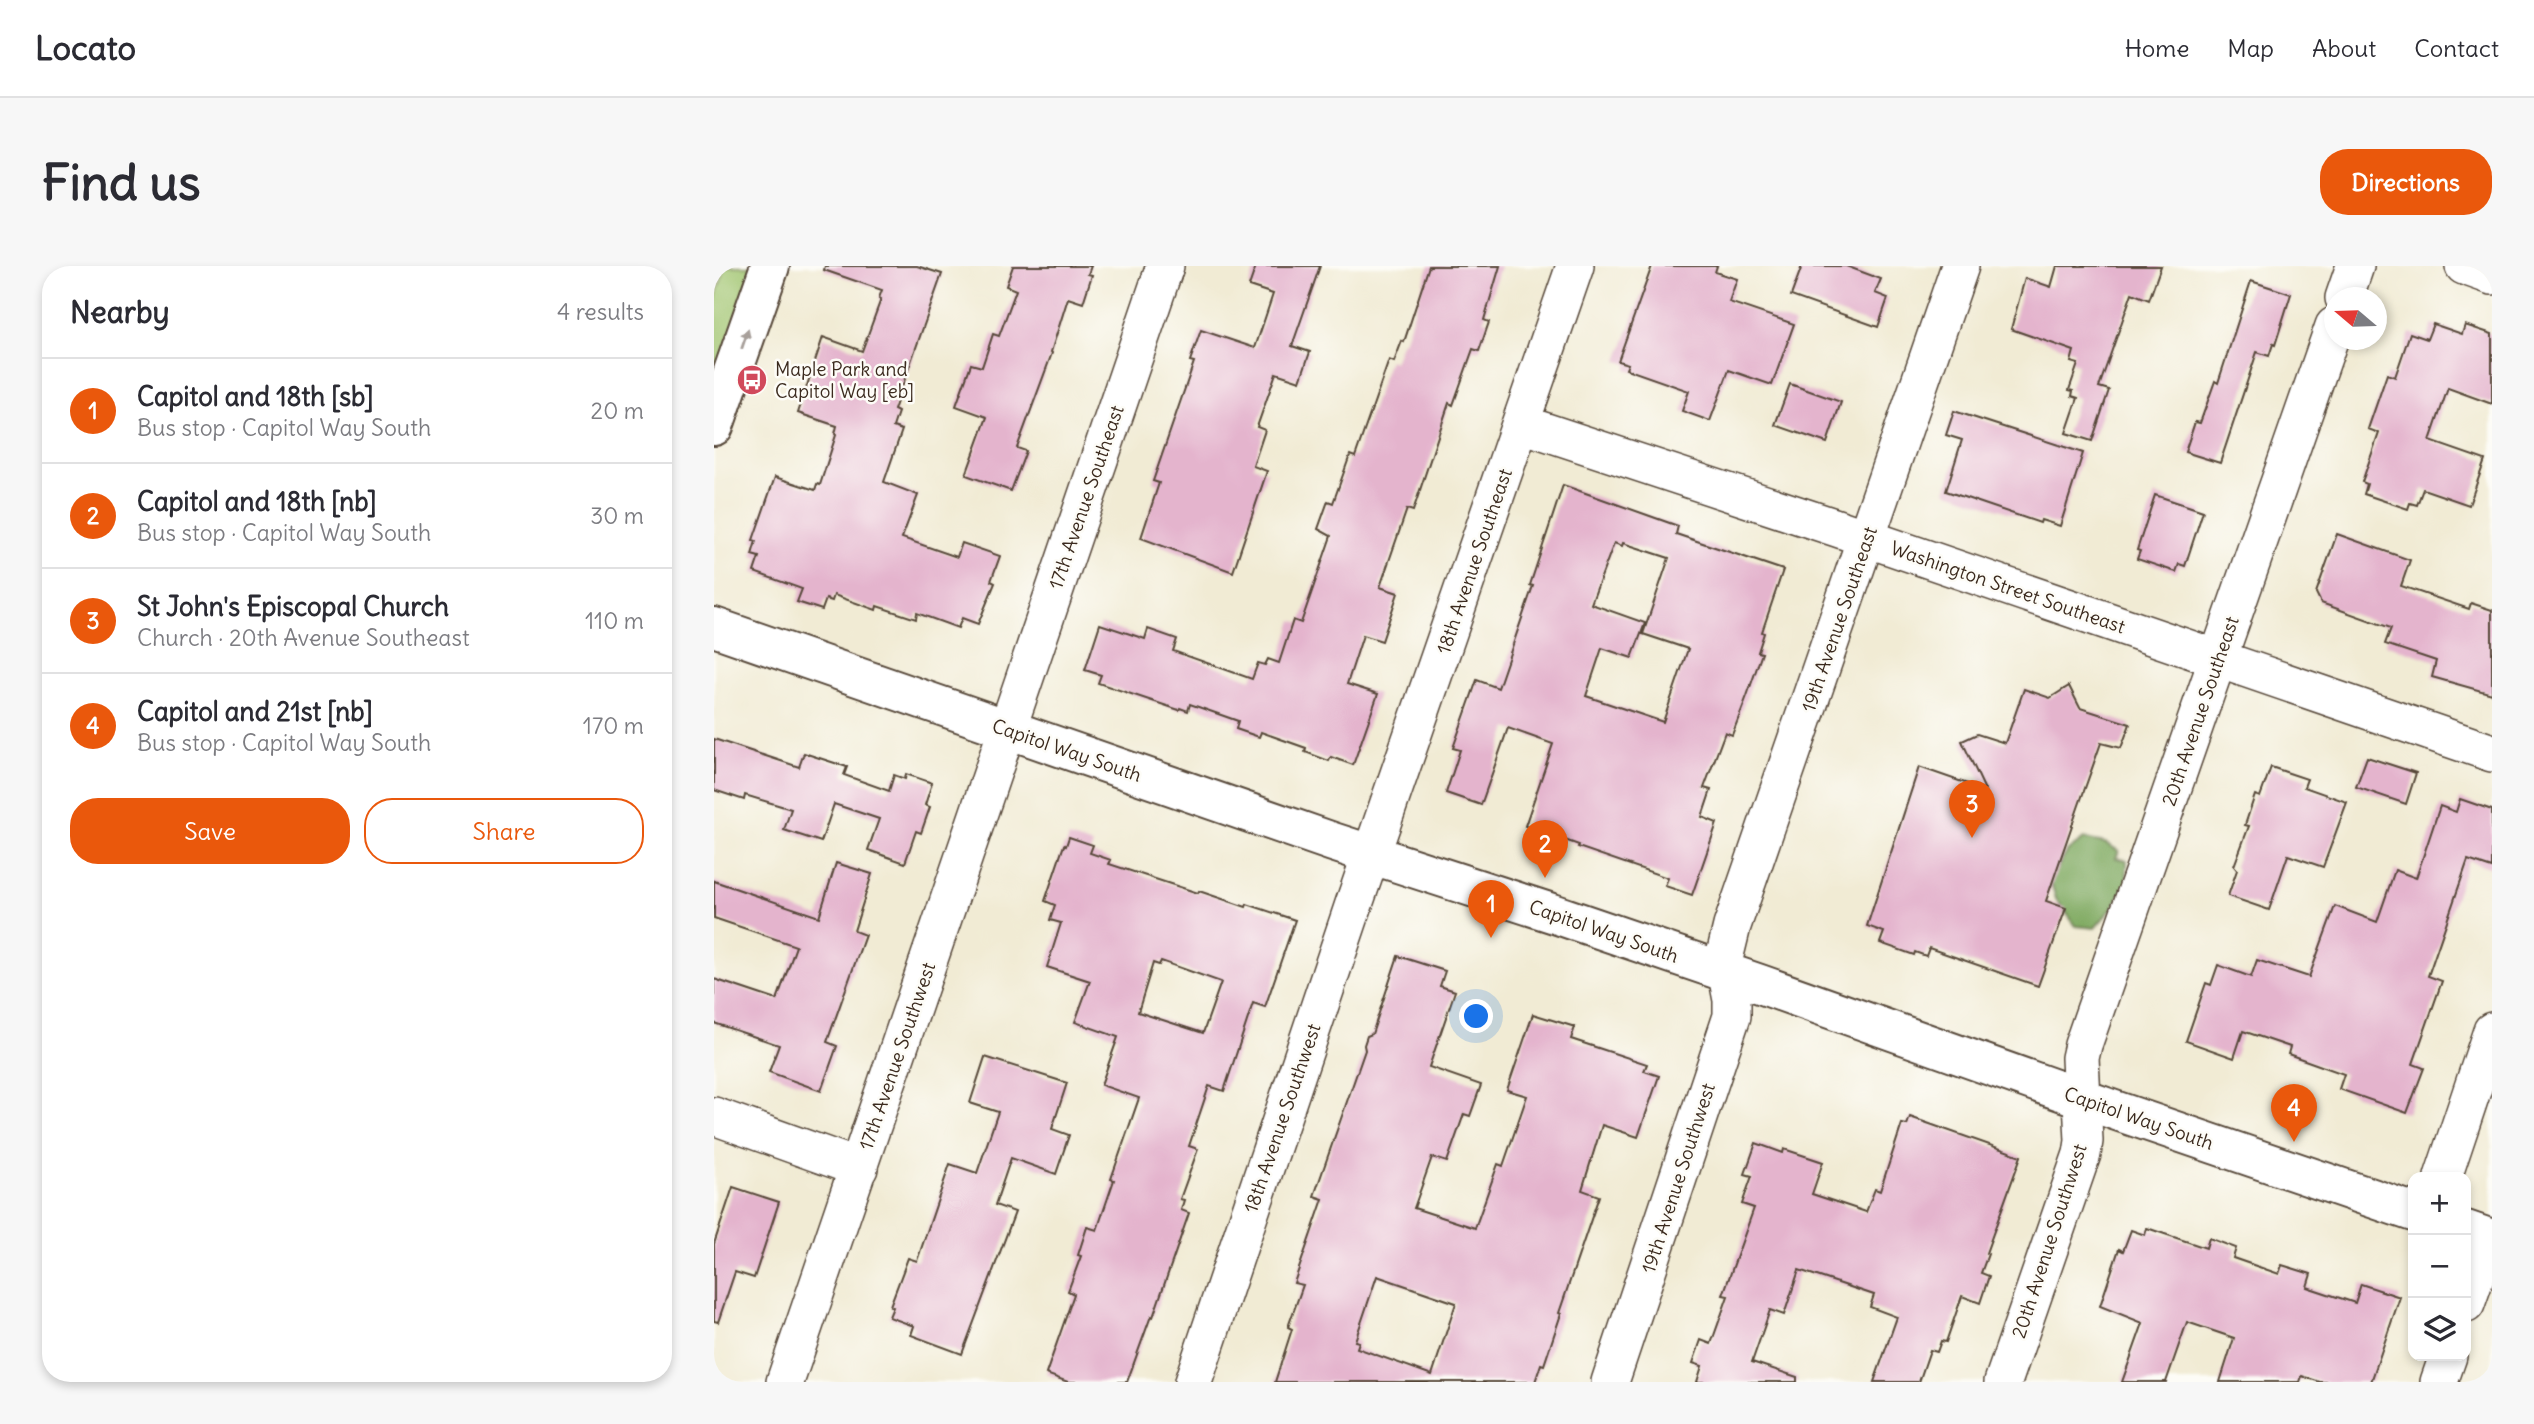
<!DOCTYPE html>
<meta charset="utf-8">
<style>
:root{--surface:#fff;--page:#f7f7f7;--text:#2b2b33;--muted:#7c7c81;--line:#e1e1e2;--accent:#ea580c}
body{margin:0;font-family:Delius,sans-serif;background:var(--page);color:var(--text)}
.controls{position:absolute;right:21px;bottom:21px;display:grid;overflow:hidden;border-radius:14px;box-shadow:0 4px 10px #0003}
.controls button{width:63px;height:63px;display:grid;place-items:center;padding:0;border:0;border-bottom:2px solid var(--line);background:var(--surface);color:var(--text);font:35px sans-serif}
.compass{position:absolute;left:1610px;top:21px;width:63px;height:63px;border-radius:50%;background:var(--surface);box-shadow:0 4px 10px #0003;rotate:289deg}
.you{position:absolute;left:763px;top:751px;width:24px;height:24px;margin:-18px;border:5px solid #fff;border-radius:50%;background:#1a73e8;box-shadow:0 0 0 10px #1a73e833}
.badge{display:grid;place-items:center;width:46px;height:46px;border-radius:50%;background:var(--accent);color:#fff;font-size:23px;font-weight:700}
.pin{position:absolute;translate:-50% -58px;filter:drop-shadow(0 2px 4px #0008)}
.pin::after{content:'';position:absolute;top:37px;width:24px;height:21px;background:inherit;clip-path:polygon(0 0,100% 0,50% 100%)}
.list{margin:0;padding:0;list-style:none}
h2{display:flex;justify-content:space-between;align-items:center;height:91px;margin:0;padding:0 28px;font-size:30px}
h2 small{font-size:23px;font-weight:400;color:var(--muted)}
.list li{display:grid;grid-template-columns:46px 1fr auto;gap:21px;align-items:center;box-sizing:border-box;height:105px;padding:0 28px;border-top:2px solid var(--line)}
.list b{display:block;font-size:26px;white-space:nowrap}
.list p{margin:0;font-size:23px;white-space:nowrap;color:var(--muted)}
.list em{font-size:23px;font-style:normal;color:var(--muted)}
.actions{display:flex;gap:14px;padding:21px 28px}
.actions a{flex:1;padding:16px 0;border:2px solid var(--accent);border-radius:28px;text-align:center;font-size:24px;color:var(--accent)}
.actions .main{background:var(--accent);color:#fff}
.icon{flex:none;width:38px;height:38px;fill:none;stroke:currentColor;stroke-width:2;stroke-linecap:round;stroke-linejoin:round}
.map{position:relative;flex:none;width:1778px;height:1116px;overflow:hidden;border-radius:28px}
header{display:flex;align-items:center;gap:42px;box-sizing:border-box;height:98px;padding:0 35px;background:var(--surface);border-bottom:2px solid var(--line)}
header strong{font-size:33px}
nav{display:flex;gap:38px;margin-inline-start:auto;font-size:24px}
.intro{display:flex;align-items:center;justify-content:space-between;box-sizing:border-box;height:168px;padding:0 42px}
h1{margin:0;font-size:49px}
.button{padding:18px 32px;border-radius:28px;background:var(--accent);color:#fff;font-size:24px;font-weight:700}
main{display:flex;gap:42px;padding:0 42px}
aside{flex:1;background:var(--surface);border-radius:28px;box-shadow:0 4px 10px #0003}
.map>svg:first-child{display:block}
.green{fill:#a0c570;stroke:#6e7847;stroke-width:2}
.forest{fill:#80aa62;stroke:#5e6a40;stroke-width:2}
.building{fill:#e4b4cd;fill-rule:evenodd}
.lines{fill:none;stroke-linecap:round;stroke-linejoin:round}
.street-casing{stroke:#564739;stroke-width:40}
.secondary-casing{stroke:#564739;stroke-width:42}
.street{stroke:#fff;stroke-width:37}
.secondary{stroke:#fff;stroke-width:38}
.oneway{fill:#a79f9a}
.labels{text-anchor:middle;stroke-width:5;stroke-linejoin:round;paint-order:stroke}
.poi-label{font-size:19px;fill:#3b2a1e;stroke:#fdfcf7;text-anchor:start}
.street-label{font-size:19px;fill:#3b2a1e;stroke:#fdfcf7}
</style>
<header>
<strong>Locato</strong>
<nav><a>Home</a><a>Map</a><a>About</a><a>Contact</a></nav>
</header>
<div class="intro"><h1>Find us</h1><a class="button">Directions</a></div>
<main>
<aside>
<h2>Nearby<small>4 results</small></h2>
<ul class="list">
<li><span class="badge">1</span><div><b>Capitol and 18th [sb]</b><p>Bus stop · Capitol Way South</p></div><em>20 m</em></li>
<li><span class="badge">2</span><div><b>Capitol and 18th [nb]</b><p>Bus stop · Capitol Way South</p></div><em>30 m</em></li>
<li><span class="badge">3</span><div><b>St John's Episcopal Church</b><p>Church · 20th Avenue Southeast</p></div><em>110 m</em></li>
<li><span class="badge">4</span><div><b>Capitol and 21st [nb]</b><p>Bus stop · Capitol Way South</p></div><em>170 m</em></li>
</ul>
<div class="actions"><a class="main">Save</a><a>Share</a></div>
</aside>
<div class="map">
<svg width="1778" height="1116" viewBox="0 0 1778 1116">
<rect width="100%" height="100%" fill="#fdfcf7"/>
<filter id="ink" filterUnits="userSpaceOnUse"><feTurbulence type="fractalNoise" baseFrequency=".0143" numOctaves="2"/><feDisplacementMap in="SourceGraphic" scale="14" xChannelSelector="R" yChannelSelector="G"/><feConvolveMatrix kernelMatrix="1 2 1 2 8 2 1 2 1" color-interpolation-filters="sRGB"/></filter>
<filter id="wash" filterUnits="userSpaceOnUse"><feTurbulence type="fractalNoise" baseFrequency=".00686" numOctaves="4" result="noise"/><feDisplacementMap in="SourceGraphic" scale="28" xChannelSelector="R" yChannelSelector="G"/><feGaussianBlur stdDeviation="1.57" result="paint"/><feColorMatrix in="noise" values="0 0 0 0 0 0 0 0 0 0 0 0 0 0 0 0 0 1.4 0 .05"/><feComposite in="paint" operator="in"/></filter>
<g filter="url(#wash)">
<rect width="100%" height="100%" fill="#f1ebd4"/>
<path class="green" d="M 12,0 L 43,0 L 0,127 L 0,36 Z"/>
<path class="forest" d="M 1370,573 L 1391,577 L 1405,585 L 1402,592 L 1413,594 L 1413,617 L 1399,641 L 1381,662 L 1362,660 L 1342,633 L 1336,613 L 1354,585 Z"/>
<g id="blocks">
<g class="building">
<path d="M 111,0 L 203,0 L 228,8 L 180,144 L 184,146 L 179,161 L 188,164 L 170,216 L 204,229 L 188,272 L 243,291 L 248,277 L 286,290 L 277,315 L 281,317 L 264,358 L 248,352 L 244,362 L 203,347 L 202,353 L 163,340 L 162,344 L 120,329 L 118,335 L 112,333 L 108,344 L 83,336 L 88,323 L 40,306 L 45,291 L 38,289 L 42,275 L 39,274 L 61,211 L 101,224 L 103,218 L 106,219 L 122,169 L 121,168 L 123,160 L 84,147 L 109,71 L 148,85 L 167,33 L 165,32 L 168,24 L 110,4 Z"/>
<path d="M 299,0 L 377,0 L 374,8 L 378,9 L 369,37 L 354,32 L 337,86 L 338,87 L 303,182 L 312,185 L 297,225 L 252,209 L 273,151 L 242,140 L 257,98 L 268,101 L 279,68 L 285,70 L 302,24 L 292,20 Z"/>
<path d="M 542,0 L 606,0 L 578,80 L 596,86 L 586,115 L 562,107 L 543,161 L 551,164 L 539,200 L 553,205 L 519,306 L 427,272 L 445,217 L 439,215 L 480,96 L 476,95 L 487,64 L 541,82 L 559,28 L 535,20 Z"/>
<path d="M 715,0 L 786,0 L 770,54 L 775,56 L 765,85 L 759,83 L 739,139 L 735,137 L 699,245 L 693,243 L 666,321 L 684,327 L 668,375 L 649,369 L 633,418 L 664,428 L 639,499 L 617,491 L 615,495 L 591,486 L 592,482 L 547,466 L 545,471 L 522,463 L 524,455 L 476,438 L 474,445 L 466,442 L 465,444 L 384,417 L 387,409 L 371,404 L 386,358 L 431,373 L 434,363 L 463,373 L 459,385 L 538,413 L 544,397 L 551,399 L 554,393 L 565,397 L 579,354 L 587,357 L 617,270 L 604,263 L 614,235 L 619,237 L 636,189 L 641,191 L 675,94 L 680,96 L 688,75 L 690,76 Z"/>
<path d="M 938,0 L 1003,0 L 1001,6 L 1023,13 L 1015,36 L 1080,58 L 1058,119 L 1015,104 L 996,155 L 968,145 L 975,125 L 912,103 L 914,98 L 904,95 Z"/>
<path d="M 1088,0 L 1132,0 L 1167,13 L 1161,27 L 1174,32 L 1164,61 L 1077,30 Z"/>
<path d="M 1343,0 L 1447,0 L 1435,34 L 1418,27 L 1385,121 L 1395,124 L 1378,175 L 1352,167 L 1364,132 L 1358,130 L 1359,125 L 1355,124 L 1364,98 L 1357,96 L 1360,85 L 1297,63 L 1311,12 L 1337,21 Z"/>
<path d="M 1537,15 L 1577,28 L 1561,79 L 1559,78 L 1555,90 L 1543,86 L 1506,197 L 1471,186 L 1481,156 L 1486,157 L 1501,115 L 1504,117 Z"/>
<path d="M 1719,58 L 1748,68 L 1751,59 L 1778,68 L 1778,138 L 1734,122 L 1716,175 L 1771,194 L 1755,239 L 1709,223 L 1703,239 L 1696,237 L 1694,243 L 1650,228 L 1653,218 L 1648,216 L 1665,167 L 1654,163 L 1673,108 L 1681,111 L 1696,67 L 1713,73 Z"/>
<path d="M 1076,118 L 1127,136 L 1113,177 L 1061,159 Z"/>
<path d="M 1240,145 L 1369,187 L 1346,260 L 1327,254 L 1326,257 L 1232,225 L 1248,174 L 1232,169 Z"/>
<path d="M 849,219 L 964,260 L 962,268 L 1069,304 L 1048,366 L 1050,367 L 1044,386 L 1048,387 L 1033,430 L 1018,469 L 1011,466 L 990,522 L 997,524 L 988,551 L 1003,557 L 978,629 L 951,620 L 954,612 L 864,581 L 865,579 L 811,560 L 839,478 L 794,462 L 767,539 L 732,527 L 746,484 L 739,482 L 763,414 L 784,422 L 819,320 L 816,319 ZM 900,277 L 908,280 L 909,277 L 955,292 L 929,368 L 974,383 L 949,456 L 872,430 L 888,382 L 918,392 L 931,357 L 877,338 Z"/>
<path d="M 1441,229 L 1489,245 L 1471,300 L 1465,298 L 1462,306 L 1423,293 L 1426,285 L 1423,284 Z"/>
<path d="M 1623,268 L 1696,294 L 1687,320 L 1755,343 L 1757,337 L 1778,344 L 1778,428 L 1718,411 L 1722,395 L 1671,378 L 1677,362 L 1607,337 L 1602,327 Z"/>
<path d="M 1355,420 L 1366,442 L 1416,458 L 1407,482 L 1387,477 L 1365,539 L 1332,635 L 1352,642 L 1324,720 L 1215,682 L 1212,690 L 1201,686 L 1200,689 L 1166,677 L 1170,666 L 1153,660 L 1205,501 L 1271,524 L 1248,475 L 1263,468 L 1291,477 L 1310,423 L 1336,432 Z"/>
<path d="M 0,473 L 85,501 L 90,487 L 133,501 L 130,509 L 175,525 L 180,509 L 191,513 L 192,508 L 218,517 L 211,539 L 216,541 L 207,567 L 202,565 L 191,597 L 154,584 L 165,553 L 120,538 L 107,576 L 70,564 L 77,543 L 31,529 L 30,534 L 0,524 Z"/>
<path d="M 1653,491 L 1702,507 L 1692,538 L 1642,521 Z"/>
<path d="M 1557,501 L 1593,513 L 1590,521 L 1633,536 L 1609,601 L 1574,589 L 1555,644 L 1514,630 L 1523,604 L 1520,600 L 1535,560 L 1531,559 L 1541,529 L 1546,531 Z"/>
<path d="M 1746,533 L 1778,544 L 1778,602 L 1754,594 L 1714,710 L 1728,715 L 1699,798 L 1710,802 L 1693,847 L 1625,823 L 1630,808 L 1574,788 L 1576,781 L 1529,765 L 1520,792 L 1472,775 L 1492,717 L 1497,719 L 1504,699 L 1537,711 L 1543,694 L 1595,711 L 1621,640 L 1663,656 L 1681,604 L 1702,612 L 1726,540 L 1742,546 Z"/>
<path d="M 355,571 L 379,579 L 376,587 L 397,594 L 395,598 L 484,627 L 485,625 L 532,641 L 533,638 L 581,654 L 551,741 L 539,737 L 510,825 L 495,820 L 475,880 L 484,883 L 466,933 L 470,934 L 467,944 L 475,947 L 439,1051 L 437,1050 L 413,1116 L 354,1116 L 332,1108 L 360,1028 L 354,1025 L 367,990 L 364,989 L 373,961 L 383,964 L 400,914 L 397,913 L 425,832 L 387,819 L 404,771 L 361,756 L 376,715 L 333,701 L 347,657 L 336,654 L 341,639 L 331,635 L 350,579 L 352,580 ZM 447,695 L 507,716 L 489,767 L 424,746 L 439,697 L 445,699 Z"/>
<path d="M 122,597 L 158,608 L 140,665 L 151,669 L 113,776 L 123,780 L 107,825 L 55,806 L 65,779 L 0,757 L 0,713 L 63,734 L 82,680 L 0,652 L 0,615 L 105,651 Z"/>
<path d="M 684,690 L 731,705 L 726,720 L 741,725 L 715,801 L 767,819 L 756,850 L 750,848 L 733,896 L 718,891 L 700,942 L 761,962 L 784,898 L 789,900 L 813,830 L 793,824 L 819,748 L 861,761 L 857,773 L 933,798 L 930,805 L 945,810 L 924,871 L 888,859 L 868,924 L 885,930 L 845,1047 L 847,1048 L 830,1099 L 827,1098 L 821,1116 L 561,1116 L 578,1063 L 574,1061 L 589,1019 L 580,1017 L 609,933 L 600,930 L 651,784 L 650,779 L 653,770 L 658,768 ZM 663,1010 L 742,1037 L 718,1109 L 643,1082 L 645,1076 L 641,1075 Z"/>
<path d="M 271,791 L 353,817 L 338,863 L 355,869 L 342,908 L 297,892 L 281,939 L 301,946 L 248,1088 L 197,1069 L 200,1060 L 175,1051 L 179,1041 L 176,1040 L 194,992 L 203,995 L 236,898 L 263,907 L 284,846 L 256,837 Z"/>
<path d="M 1196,851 L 1307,890 L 1272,987 L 1274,988 L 1267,1007 L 1275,1010 L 1266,1037 L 1248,1030 L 1232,1076 L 1227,1075 L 1223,1086 L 1216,1084 L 1205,1116 L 1160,1116 L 1183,1051 L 1156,1041 L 1160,1029 L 1085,1004 L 1070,1049 L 1056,1044 L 1038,1096 L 1083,1111 L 1083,1116 L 983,1116 L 988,1100 L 979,1097 L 987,1074 L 997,1078 L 1014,1030 L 1009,1029 L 1040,942 L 1028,938 L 1038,910 L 1031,908 L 1042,877 L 1069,887 L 1070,883 L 1109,896 L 1098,928 L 1152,946 L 1161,923 L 1166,925 L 1188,858 L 1193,859 Z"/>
<path d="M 19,921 L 65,936 L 40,1012 L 21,1006 L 4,1056 L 0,1055 L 0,978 Z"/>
<path d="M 1433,962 L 1492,982 L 1495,972 L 1522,982 L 1519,992 L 1565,1008 L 1568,999 L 1597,1008 L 1593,1021 L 1641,1037 L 1647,1018 L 1686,1031 L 1657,1116 L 1606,1116 L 1588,1110 L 1586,1116 L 1506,1116 L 1520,1072 L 1473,1056 L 1452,1116 L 1408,1116 L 1429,1057 L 1386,1040 L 1405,983 L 1409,985 L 1417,964 L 1431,969 Z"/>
</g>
</g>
</g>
<g filter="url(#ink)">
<use href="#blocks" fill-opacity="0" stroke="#564739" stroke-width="2"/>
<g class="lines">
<g class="street-casing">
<g id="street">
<path d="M 1750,0 L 1778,10"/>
<path d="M 1630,32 L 1641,0"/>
<path d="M 808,158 L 1123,262 L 1778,487"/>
<path d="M 0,850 L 145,902"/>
<path d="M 1729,911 L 1778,765"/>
<path d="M 1752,1038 L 1775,972"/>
<path d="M 71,1116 L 451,0"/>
<path d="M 479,1116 L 640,638 L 861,0"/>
<path d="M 896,1116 L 1018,750 L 1018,734 L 1010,693 L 1018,660 L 1246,0"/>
<path d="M 1289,1116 L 1368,888 L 1370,875 L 1366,792 L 1369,779 L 1620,60"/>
<path d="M 1725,1116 L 1734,1090"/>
</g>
</g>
<g class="secondary-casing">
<g id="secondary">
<path d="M 0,160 L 56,0"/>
<path d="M 0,361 L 619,576 L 841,648 L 1046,718 L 1403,845 L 1699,946"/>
<path d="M 1752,964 L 1778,973"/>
</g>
</g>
<use href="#street" class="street"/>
<use href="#secondary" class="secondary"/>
</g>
<defs><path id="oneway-solid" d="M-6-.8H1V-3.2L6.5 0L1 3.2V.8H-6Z" transform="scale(1.75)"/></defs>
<use class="oneway" href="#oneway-solid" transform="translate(31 73) rotate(-71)"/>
</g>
<defs>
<g id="bus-disc" transform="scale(1.575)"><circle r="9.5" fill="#d1495b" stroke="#fdfcf7"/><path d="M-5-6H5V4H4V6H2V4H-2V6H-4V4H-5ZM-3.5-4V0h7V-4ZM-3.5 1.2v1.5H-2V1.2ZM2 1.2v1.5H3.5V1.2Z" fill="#fff"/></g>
</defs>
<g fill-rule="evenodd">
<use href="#bus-disc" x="38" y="114"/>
</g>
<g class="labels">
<g class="poi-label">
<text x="61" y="110">Maple Park and<tspan x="61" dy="22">Capitol Way [eb]</tspan></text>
</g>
<g class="street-label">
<text transform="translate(372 231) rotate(-71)" y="7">17th Avenue Southeast</text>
<text transform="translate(760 295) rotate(-71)" y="7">18th Avenue Southeast</text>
<text transform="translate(1294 321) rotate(19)" y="7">Washington Street Southeast</text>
<text transform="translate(1125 353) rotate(-71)" y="7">19th Avenue Southeast</text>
<text transform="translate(1486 445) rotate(-71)" y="7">20th Avenue Southeast</text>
<text transform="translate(353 484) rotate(19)" y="7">Capitol Way South</text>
<text transform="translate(890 665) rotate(19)" y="7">Capitol Way South</text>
<text transform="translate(183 790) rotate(-71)" y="7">17th Avenue Southwest</text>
<text transform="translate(568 852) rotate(-71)" y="7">18th Avenue Southwest</text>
<text transform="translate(1425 852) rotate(19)" y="7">Capitol Way South</text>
<text transform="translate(964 912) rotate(-72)" y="7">19th Avenue Southwest</text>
<text transform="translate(1335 975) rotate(-72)" y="7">20th Avenue Southwest</text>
</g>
</g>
</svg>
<div class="controls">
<button>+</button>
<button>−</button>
<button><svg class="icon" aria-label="layers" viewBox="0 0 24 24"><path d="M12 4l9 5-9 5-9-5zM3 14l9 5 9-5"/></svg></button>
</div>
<svg class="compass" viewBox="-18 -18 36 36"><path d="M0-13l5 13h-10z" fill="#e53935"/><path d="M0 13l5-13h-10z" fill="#7c7c81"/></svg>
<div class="you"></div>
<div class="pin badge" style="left:777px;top:672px">1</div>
<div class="pin badge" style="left:831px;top:612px">2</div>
<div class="pin badge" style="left:1258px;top:572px">3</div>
<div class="pin badge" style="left:1580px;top:876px">4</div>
</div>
</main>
